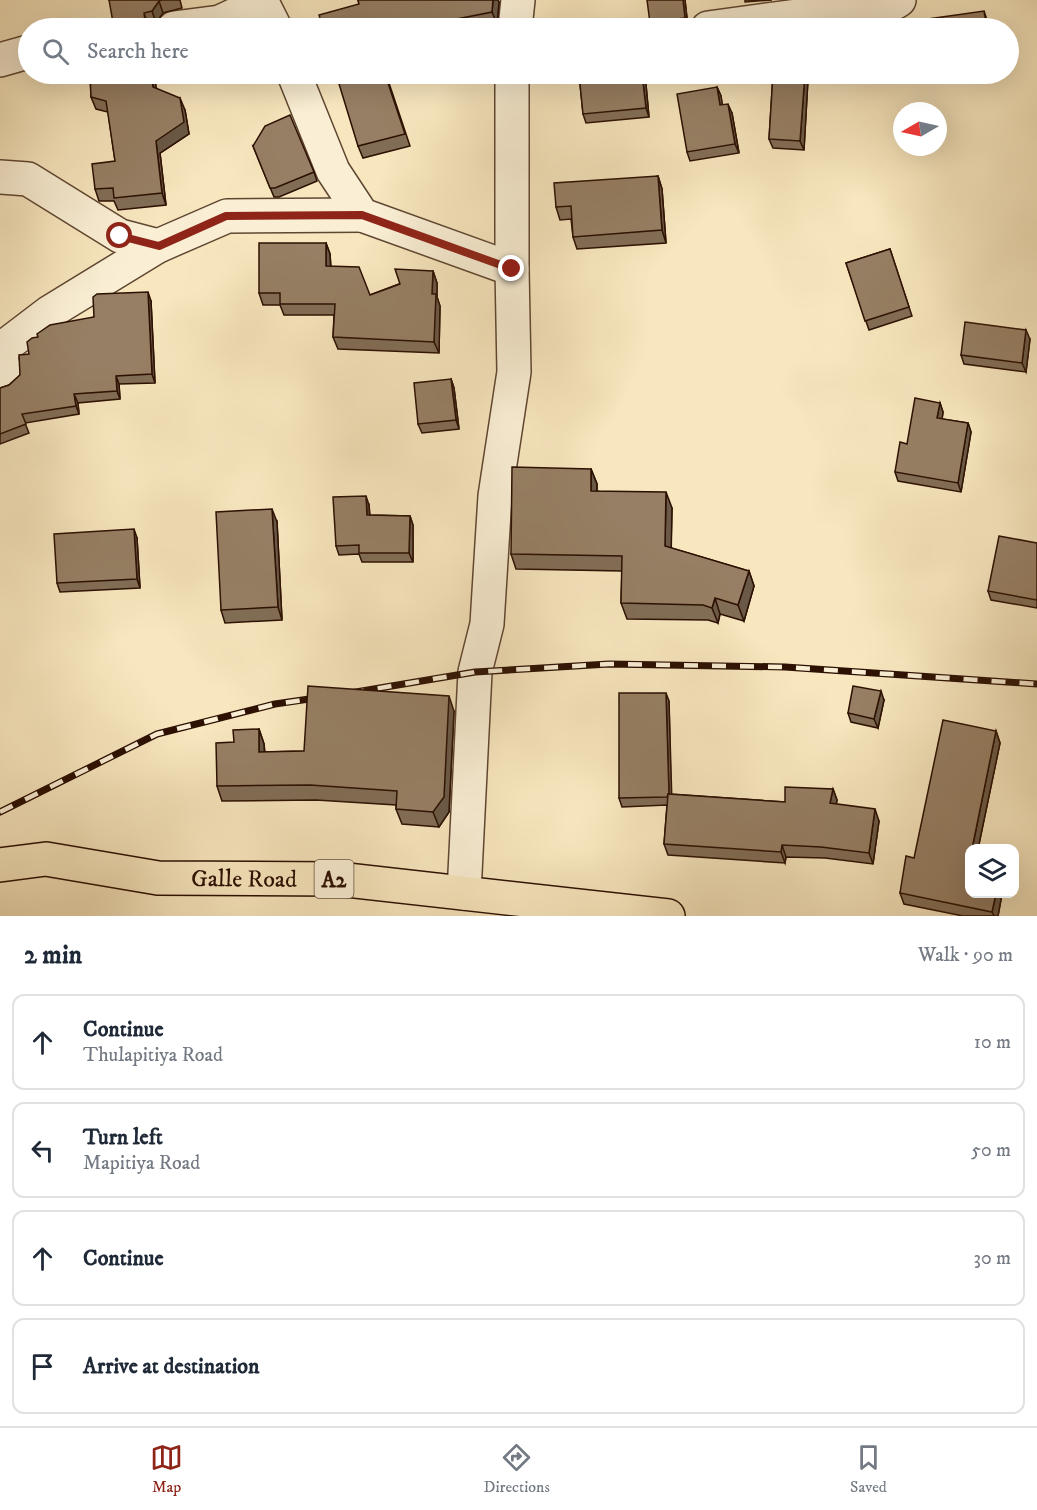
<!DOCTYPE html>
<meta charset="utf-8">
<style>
:root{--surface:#fff;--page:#f6f6f7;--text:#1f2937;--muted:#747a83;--line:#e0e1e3;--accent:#8f2418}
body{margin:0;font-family:"IM FELL DW Pica",serif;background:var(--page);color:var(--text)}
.controls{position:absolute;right:18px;bottom:18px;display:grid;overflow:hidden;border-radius:12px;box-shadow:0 6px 24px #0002}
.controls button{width:54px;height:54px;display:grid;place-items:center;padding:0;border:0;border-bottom:2px solid var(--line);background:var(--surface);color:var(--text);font:30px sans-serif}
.compass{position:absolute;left:893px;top:102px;width:54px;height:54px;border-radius:50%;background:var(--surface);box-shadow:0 6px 24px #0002;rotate:261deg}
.stop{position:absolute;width:18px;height:18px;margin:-14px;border:4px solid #8f2418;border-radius:50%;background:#fff}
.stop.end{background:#8f2418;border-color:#fff;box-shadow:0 2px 6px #0008}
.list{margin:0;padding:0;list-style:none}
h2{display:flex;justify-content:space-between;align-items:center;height:78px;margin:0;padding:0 24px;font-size:26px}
h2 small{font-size:20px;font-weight:400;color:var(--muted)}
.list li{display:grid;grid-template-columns:39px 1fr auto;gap:18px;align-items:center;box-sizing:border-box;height:96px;margin:0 12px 12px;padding:0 12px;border:2px solid var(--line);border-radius:12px}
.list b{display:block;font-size:22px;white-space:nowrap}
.list p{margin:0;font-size:20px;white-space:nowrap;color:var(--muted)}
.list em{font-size:20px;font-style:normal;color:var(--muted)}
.icon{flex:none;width:33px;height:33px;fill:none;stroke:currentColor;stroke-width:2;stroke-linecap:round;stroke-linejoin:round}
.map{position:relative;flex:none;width:1037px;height:916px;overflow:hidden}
.search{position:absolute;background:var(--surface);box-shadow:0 6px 24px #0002;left:18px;right:18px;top:18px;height:66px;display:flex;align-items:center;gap:15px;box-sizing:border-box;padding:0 21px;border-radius:33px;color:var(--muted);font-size:22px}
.sheet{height:510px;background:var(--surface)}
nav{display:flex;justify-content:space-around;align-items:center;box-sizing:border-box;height:84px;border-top:2px solid var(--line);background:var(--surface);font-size:16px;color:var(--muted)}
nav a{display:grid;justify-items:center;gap:3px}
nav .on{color:var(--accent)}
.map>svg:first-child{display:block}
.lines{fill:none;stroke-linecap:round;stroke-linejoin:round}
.minor-casing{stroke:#5f4631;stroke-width:36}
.trunk-casing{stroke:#2c1002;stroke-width:36}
.minor{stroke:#faefd5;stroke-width:33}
.trunk{stroke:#f7e6be;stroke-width:33}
.rail-casing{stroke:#2c1002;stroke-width:7}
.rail{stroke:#faefd5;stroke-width:4.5;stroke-dasharray:14;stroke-linecap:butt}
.wall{fill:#816d56;stroke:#2c1002;stroke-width:1.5}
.shaded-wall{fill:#695946;stroke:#2c1002;stroke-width:1.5}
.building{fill:#967f64;stroke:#2c1002;stroke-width:1.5}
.route{stroke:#8f2418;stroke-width:8}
.labels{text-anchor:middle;stroke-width:6;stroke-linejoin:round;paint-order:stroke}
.shield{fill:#faefd5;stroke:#6a5341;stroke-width:1.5}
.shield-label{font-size:22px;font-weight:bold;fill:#2c1002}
.street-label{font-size:24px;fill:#2c1002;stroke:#faefd5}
</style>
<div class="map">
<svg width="1037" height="916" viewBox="0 0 1037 916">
<rect width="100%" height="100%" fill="#f7e6be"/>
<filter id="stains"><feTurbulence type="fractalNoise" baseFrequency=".00333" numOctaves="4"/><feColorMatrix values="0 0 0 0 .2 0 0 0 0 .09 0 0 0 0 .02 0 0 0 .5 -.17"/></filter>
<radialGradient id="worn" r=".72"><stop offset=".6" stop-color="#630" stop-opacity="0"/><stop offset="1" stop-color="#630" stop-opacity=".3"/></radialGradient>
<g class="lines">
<g class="minor-casing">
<g id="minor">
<path d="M 261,0 L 275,28"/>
<path d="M 174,28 L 220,22 L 262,2"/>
<path d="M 515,28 L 518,0"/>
<path d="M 708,28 L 894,3 L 899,0"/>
<path d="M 0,60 L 28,52"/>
<path d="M 294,74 L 333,171 L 362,215 L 512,269"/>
<path d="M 0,177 L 28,179 L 120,236 L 158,246"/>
<path d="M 0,379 L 5,377 L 0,350 L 50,312 L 158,246 L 227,216 L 362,215"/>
<path d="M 464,893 L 475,672 L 487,624 L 495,496 L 514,372 L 512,269 L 512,74"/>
</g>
</g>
<g class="trunk-casing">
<g id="trunk">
<path id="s1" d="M 0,865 L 46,859 L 158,878 L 338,879 L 668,916"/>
</g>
</g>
<use href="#minor" class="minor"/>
<use href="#trunk" class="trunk"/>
<g class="rail-casing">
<g id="rail">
<path d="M 350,693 L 475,672 L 609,664 L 785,667 L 1037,684"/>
<path d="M 0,812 L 157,734 L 275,704 L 323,697"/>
</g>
</g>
<use href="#rail" class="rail"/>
</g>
<g class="wall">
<path d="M 109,0 L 180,0 L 182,8 L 163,13 L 156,23 L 148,25 Z"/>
<path d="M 358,0 L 498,0 L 499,2 L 497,24 L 474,28 L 323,28 L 359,4 Z"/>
<path d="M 685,0 L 688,27 L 681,28 L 652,28 L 650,23 Z"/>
<path d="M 745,0 L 772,0 L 745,2 Z"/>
<path d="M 90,74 L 154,74 L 156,88 L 185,110 L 189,134 L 160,153 L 166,205 L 118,210 L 114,201 L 99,201 L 95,189 L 115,161 L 108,112 L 96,109 L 91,97 Z"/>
<path d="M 386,74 L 410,146 L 363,158 L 358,146 Z"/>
<path d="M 579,74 L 645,74 L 649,117 L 586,123 L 583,114 Z"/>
<path d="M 773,74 L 806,74 L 808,79 L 804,150 L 773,148 L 769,139 Z"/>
<path d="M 922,74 L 963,74 L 924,79 Z"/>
<path d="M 717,87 L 721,96 L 722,105 L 732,113 L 739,153 L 690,161 L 687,152 Z"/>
<path d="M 253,146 L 314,172 L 317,181 L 279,197 L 274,197 Z"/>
<path d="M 658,176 L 662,189 L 666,243 L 577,249 L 573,237 L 571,219 L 560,220 L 556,207 Z"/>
<path d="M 326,243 L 330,254 L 331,266 L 370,295 L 433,271 L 437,283 L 437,297 L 440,306 L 439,353 L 338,349 L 333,337 L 334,315 L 284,315 L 280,305 L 263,305 L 259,293 Z"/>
<path d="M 890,249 L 912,316 L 869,330 L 846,263 Z"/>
<path d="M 151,301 L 155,383 L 119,384 L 120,399 L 78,403 L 79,414 L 25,423 L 29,433 L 0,444 L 0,388 L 9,385 L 20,375 L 29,354 L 38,337 L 94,317 Z"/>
<path d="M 1030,339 L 1026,372 L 964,364 L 961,355 Z"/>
<path d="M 451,379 L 454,388 L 459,429 L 422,433 L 418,424 Z"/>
<path d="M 940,403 L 943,412 L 942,419 L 968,423 L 971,432 L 961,492 L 898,481 L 895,472 L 907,444 Z"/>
<path d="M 591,469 L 597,484 L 597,491 L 672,508 L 671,548 L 749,571 L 754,586 L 744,621 L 720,614 L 718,623 L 708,620 L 627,619 L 621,603 L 622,571 L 516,569 L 511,554 Z"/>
<path d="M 369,505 L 370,515 L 410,516 L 413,525 L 413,562 L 362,562 L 359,554 L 339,555 L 336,546 Z"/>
<path d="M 277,522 L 282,620 L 225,623 L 221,610 Z"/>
<path d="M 137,538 L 140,588 L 60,592 L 57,583 Z"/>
<path d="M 1037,543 L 1037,608 L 991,600 L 988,591 Z"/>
<path d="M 884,700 L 878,728 L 851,722 L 848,713 Z"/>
<path d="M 669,701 L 671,794 L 785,802 L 833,789 L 837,800 L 836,804 L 879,821 L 873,864 L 825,858 L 786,857 L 785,863 L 668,855 L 664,844 L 667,805 L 622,807 L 619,798 Z"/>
<path d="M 454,711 L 449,812 L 439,827 L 402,824 L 396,809 L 396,805 L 316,800 L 222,801 L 217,786 L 234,742 L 259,729 L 264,744 L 265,752 L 304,751 Z"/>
<path d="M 996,731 L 1000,743 L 978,849 L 969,849 L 969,894 L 1002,894 L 998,916 L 963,916 L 904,904 L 900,893 L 914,858 Z"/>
</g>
<g class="shaded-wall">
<path d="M 493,0 L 498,0 L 499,2 L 497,24 L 492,12 Z"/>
<path d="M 683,0 L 685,0 L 688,27 L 685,18 Z"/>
<path d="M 159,1 L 163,13 L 156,23 L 152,11 Z"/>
<path d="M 984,11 L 987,20 L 989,28 L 987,28 Z"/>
<path d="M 144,13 L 148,25 L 148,28 L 146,28 Z"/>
<path d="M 151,74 L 154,74 L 158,99 L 153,87 Z"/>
<path d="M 642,74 L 645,74 L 649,117 L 646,108 Z"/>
<path d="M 805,74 L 806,74 L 808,79 L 804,150 L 800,141 Z"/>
<path d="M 717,87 L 721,96 L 724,114 L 720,105 Z"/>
<path d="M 180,98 L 185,110 L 189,134 L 160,153 L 166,205 L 162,193 L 156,141 Z"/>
<path d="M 728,104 L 732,113 L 739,153 L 735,144 Z"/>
<path d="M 658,176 L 662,189 L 666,243 L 662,230 Z"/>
<path d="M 326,243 L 330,254 L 331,277 L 326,266 Z"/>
<path d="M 433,271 L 437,283 L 437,297 L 440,306 L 439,353 L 434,342 L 432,294 Z"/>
<path d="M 148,292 L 151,301 L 155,383 L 152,374 Z"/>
<path d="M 1026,330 L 1030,339 L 1026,372 L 1022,363 Z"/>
<path d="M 116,376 L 119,384 L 120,399 L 117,391 Z"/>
<path d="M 451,379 L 454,388 L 459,429 L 456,420 Z"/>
<path d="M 74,394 L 78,403 L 79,414 L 76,406 Z"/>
<path d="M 940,403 L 943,412 L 941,427 L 937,418 Z"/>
<path d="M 968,423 L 971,432 L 961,492 L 958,483 Z"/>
<path d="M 591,469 L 597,484 L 596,506 L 591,491 Z"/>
<path d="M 666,492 L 672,508 L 671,562 L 665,546 Z"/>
<path d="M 366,496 L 369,505 L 370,524 L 367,515 Z"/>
<path d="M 272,509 L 277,522 L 282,620 L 278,607 Z"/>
<path d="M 410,516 L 413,525 L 413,562 L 409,553 Z"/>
<path d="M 134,529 L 137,538 L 140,588 L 137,579 Z"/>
<path d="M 749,571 L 754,586 L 744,621 L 738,605 Z"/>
<path d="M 715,598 L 720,614 L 718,623 L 712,608 Z"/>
<path d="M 881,691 L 884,700 L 878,728 L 874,719 Z"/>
<path d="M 666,693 L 669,701 L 672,805 L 669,797 Z"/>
<path d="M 449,696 L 454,711 L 449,812 L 439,827 L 433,812 Z"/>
<path d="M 259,729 L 264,744 L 265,767 L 259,752 Z"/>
<path d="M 996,731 L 1000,743 L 978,849 L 972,849 Z"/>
<path d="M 833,789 L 837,800 L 835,814 L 830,803 Z"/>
<path d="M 875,809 L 879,821 L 873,864 L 869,853 Z"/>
<path d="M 782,845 L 786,857 L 785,863 L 781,852 Z"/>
<path d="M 969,858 L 969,886 L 966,876 Z"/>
<path d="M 996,894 L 1002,894 L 998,916 L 994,916 L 992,912 Z"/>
</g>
<g class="building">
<path d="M 109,0 L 161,0 L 159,1 L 152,11 L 144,13 L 146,28 L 114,28 Z"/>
<path d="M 358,0 L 493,0 L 492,12 L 411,28 L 323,28 L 319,15 L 359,4 Z"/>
<path d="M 647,0 L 683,0 L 685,18 L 650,23 Z"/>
<path d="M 984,11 L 987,28 L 915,28 L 914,21 Z"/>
<path d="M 90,74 L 151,74 L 153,87 L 180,98 L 184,122 L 156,141 L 162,193 L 114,198 L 113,188 L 95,189 L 92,164 L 115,161 L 106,101 L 91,97 Z"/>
<path d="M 336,74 L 385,74 L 405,134 L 358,146 Z"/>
<path d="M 579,74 L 642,74 L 646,108 L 583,114 Z"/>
<path d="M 773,74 L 805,74 L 800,141 L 769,139 Z"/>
<path d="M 717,87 L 720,105 L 728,104 L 735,144 L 687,152 L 677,94 Z"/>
<path d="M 290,115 L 314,172 L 275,188 L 270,188 L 253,146 L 265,126 Z"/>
<path d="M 658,176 L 662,230 L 573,237 L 571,206 L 556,207 L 554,183 Z"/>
<path d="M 259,243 L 326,243 L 326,266 L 359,267 L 370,295 L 400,284 L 395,269 L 433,271 L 432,294 L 436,294 L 434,342 L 333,337 L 335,304 L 280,304 L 280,293 L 259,293 Z"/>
<path d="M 890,249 L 909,307 L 865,321 L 846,263 Z"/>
<path d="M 148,292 L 152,374 L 116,376 L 117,391 L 74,394 L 76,406 L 22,414 L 26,424 L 0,434 L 0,388 L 9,385 L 20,375 L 19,355 L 29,354 L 27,342 L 32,338 L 38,337 L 37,334 L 50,325 L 94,317 L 93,297 L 97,294 Z"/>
<path d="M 965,322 L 1026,330 L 1022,363 L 961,355 Z"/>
<path d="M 451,379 L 456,420 L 418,424 L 414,383 Z"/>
<path d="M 915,398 L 940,403 L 937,418 L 968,423 L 958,483 L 895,472 L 900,442 L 907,444 Z"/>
<path d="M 512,467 L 591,469 L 591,491 L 666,492 L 665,546 L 749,571 L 738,605 L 715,598 L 712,608 L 703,605 L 621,603 L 622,556 L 511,554 Z"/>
<path d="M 366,496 L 367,515 L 410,516 L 409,553 L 359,553 L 359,545 L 336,546 L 333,497 Z"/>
<path d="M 272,509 L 278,607 L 221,610 L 216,512 Z"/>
<path d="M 134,529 L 137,579 L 57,583 L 54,534 Z"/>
<path d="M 999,536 L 1037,543 L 1037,600 L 988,591 Z"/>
<path d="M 308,686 L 449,696 L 444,797 L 433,812 L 396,809 L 397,791 L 310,785 L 217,786 L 216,743 L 234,742 L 233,730 L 259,729 L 259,752 L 304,751 Z"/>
<path d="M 853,686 L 881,691 L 874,719 L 848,713 Z"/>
<path d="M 619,693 L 666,693 L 669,794 L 668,794 L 667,797 L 619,798 Z"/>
<path d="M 943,720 L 996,731 L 972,849 L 969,849 L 969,858 L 966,876 L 969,876 L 969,894 L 996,894 L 992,912 L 900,893 L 906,856 L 914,858 Z"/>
<path d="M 785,787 L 833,789 L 830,803 L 875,809 L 869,853 L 821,847 L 782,845 L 781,852 L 664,844 L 668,794 L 785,802 Z"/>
</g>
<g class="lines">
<path class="route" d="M 120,236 L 159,246 L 226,216 L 362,215 L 512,269"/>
</g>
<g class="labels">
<rect class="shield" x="314.5" y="860" width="39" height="38" rx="4.5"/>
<g class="shield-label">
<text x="334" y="887">A2</text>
</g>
<g class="street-label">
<text dy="8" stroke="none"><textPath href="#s1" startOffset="246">Galle Road</textPath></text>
</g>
</g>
<rect width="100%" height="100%" filter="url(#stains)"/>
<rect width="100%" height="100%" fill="url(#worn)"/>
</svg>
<div class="controls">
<button><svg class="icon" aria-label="layers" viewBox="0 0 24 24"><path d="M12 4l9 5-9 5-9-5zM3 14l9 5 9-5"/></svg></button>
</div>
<svg class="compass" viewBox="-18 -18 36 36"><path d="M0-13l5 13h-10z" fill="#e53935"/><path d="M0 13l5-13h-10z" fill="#747a83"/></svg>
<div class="stop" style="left:120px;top:236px"></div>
<div class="stop end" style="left:512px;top:269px"></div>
<div class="search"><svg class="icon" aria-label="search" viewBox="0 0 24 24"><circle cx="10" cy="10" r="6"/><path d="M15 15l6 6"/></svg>Search here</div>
</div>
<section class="sheet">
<h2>2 min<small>Walk · 90 m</small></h2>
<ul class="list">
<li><svg class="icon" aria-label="ahead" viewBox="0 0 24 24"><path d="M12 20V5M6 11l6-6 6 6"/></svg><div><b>Continue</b><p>Thulapitiya Road</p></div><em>10 m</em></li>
<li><svg class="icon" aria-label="left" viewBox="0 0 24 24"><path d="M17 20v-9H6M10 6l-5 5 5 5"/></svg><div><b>Turn left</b><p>Mapitiya Road</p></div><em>50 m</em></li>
<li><svg class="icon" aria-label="ahead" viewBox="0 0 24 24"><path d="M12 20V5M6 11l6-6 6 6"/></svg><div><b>Continue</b></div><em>30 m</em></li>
<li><svg class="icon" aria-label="arrive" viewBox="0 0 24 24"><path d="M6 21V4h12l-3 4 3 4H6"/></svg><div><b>Arrive at destination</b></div></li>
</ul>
</section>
<nav>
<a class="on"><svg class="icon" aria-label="map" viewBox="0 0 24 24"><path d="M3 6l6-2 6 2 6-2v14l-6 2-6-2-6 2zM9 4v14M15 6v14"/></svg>Map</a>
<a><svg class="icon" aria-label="directions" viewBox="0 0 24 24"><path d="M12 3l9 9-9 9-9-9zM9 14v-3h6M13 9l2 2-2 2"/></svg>Directions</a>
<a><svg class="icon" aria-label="saved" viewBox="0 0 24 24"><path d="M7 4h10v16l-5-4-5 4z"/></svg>Saved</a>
</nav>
